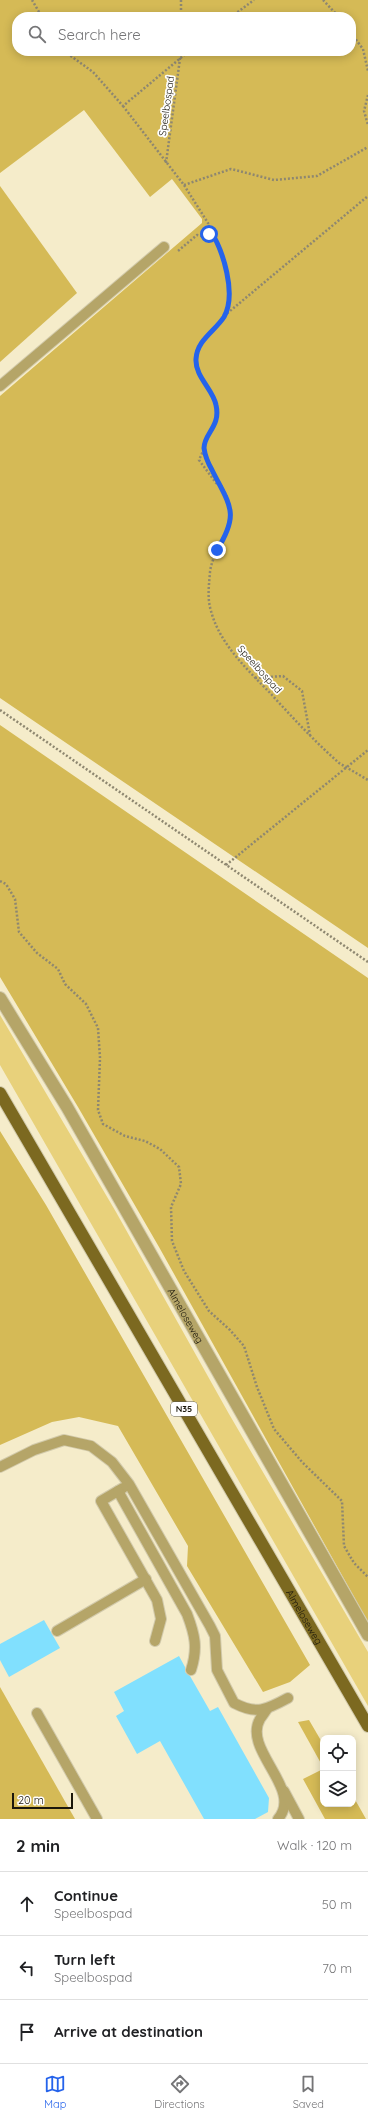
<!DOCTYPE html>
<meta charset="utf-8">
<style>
:root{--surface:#fff;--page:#f6f6f6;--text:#202124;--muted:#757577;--line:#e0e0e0;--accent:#2563eb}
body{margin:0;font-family:Quicksand,sans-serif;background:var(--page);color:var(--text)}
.controls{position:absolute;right:12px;bottom:12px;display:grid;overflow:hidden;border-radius:8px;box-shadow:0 2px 10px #0003}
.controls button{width:36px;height:36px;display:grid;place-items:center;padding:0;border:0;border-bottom:1px solid var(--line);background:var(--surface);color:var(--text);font:20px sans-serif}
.scale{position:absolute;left:12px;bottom:10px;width:61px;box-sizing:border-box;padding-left:4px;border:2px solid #1b170b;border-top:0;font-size:11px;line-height:14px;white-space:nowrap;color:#1b170b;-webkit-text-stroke:3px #fff;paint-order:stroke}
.stop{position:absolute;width:12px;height:12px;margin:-9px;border:3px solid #2563eb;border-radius:50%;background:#fff}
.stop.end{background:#2563eb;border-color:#fff;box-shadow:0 1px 4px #0008}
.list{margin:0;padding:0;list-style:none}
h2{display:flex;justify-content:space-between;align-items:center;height:52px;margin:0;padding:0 16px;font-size:17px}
h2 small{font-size:13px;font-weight:400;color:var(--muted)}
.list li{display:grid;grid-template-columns:26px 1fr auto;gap:12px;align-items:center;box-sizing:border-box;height:64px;padding:0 16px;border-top:1px solid var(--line)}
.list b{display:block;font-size:15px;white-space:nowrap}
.list p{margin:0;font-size:13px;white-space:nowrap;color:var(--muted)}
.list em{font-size:13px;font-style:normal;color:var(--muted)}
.icon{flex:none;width:22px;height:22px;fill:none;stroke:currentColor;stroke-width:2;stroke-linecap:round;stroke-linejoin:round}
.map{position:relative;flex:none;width:368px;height:1819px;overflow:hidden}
.search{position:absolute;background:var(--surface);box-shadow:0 2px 10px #0003;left:12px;right:12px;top:12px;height:44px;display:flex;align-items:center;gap:10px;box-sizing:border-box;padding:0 14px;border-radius:16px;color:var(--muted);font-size:15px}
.sheet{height:244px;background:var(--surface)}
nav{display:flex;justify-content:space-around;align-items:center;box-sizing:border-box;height:56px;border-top:1px solid var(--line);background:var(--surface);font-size:11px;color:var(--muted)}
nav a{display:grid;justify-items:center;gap:2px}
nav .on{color:var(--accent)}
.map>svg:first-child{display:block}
.green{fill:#e8d17b}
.forest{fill:#d5ba56;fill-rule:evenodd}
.building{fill:#81e0fe}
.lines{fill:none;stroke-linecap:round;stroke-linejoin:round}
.service-casing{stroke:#d2caab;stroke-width:12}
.minor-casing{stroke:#d2caab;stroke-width:14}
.primary-casing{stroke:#d2caab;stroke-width:14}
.path{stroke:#8e8770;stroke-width:2.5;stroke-dasharray:2 2;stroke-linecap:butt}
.service{stroke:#b5a568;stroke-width:10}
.minor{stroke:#b5a568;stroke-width:12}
.primary{stroke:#7c6920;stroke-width:12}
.route{stroke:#2563eb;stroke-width:5}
.labels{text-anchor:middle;stroke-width:3.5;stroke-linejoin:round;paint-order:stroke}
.shield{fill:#fff;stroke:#5f5d54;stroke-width:1}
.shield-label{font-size:9px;font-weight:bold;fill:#1b170b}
.street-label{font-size:10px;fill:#1b170b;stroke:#fff}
</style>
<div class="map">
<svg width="368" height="1819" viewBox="0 0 368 1819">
<rect width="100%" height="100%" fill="#f5ecca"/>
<path class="green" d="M 0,1015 L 116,1212 L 229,1414 L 368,1652 L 368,1706 L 0,1065 Z"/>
<g class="forest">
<path d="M 0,0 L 368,0 L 368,948 L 0,698 L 0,396 L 202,223 L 202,219 L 172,179 L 150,197 L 84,110 L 0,173 ZM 17,17 L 351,17 L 351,51 L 17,51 Z"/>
<path d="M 0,186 L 77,293 L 0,362 Z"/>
<path d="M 0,725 L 368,978 L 368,1622 L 159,1247 L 78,1107 L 0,977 Z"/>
<path d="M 0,1131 L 46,1205 L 310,1665 L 290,1682 L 263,1692 L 187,1566 L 188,1546 L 118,1426 L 79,1417 L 52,1422 L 0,1445 Z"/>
<path d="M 0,1687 L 75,1819 L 0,1819 Z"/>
<path d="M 309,1720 L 323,1744 L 323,1767 L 298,1722 Z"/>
<path d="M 323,1769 L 323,1804 L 353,1804 L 353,1796 L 366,1819 L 325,1819 L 303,1779 Z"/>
</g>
<g class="building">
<path d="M 44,1620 L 60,1648 L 9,1677 L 0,1660 L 0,1644 Z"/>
<path d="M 179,1656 L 185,1667 L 185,1672 L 190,1676 L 210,1711 L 218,1707 L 269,1798 L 268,1812 L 255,1819 L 204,1819 L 160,1741 L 137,1754 L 116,1716 L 124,1711 L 114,1692 Z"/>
</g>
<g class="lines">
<g class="service-casing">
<g id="service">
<path d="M 0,386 L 164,247"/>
<path d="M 0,1467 L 34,1450 L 64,1440 L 91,1446 L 112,1462 L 129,1484 L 210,1626 L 215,1636 L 217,1670 L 234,1703 C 257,1715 266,1710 288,1698"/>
<path d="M 123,1488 L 101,1501 L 157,1600 L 161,1619 L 155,1641"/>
<path d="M 118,1491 L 187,1614 C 195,1635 198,1648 191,1670"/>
<path d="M 57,1631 L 146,1579"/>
<path d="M 267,1709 C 265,1712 262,1716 260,1719 C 242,1750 304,1789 278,1819"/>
<path d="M 37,1713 L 97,1819"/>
<path d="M 284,1791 L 299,1819"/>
</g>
</g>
<g class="minor-casing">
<g id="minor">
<path id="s1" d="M 0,998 L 67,1107 L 368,1635"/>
</g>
</g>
<g class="primary-casing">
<g id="primary">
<path id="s2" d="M 0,1093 L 368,1726"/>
</g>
</g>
<g class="path">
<path d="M 32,0 L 42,17"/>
<path d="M 181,0 L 181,17"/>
<path d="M 323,0 L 339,17"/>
<path d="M 231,17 L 254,0"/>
<path d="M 351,33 L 363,49 L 368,71"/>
<path d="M 64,51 L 93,72 L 123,106 L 189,51"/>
<path d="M 368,95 L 364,111 L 368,125"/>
<path d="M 123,106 L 184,185 L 208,223 L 209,234 L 206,237 L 197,235 L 178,251"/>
<path d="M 166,163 L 181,51"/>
<path d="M 184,185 L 231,169 L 274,180 L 317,176 L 368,147"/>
<path d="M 210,230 C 223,250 237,293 224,316 C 216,331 198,339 196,358 C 194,376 212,389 216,404 C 222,426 202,435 205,452 C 207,472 225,485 229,504 C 236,531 213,547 210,572 C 209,585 207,598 211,611 C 220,645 249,671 272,695 C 290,715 308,734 327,752 L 339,763 L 368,780"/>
<path d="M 224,316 L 368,196"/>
<path d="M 204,449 L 199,460 L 216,483 L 221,486"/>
<path d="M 255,678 L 283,676 L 302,691 L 310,735"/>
<path d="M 0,710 L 368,962"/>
<path d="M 226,865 L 368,750"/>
<path d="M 0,881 L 6,884 L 15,899 L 19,932 L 37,953 L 58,969 L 65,984 L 86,1004 L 98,1028 L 100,1058 L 98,1110 L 103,1124 L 125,1136 L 145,1141 L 160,1149 L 179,1167 L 181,1184 L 171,1207 L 172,1241 L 184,1271 L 209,1311 L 230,1330 L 244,1346 L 257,1387 L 274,1429 L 302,1462 L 342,1501 L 344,1546 L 354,1563 L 368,1577"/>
</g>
<use href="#service" class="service"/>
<use href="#minor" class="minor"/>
<use href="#primary" class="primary"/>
</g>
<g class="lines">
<path class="route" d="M 209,234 L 210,230 C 223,250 237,294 224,317 C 215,331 197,340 196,359 C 195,377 213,389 216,405 C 221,427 204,433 204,448 C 205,456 208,463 212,470 C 230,506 240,513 217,550"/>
</g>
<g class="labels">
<rect class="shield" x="171" y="1402" width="26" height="14" rx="3"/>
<g class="shield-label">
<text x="184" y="1412">N35</text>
</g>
<g class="street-label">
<text transform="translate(166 106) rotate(-82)" y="4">Speelbospad</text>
<text transform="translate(260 669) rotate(48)" y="4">Speelbospad</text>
<text dy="4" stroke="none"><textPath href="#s1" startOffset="368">Almeloseweg</textPath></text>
<text dy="4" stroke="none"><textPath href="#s2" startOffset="606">Almeloseweg</textPath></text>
</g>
</g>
</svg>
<div class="controls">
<button><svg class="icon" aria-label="locate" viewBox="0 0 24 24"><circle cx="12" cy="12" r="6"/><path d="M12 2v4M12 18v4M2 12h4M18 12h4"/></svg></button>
<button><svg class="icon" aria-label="layers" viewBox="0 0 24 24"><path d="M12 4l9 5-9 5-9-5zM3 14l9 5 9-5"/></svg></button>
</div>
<div class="scale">20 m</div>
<div class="stop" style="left:209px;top:234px"></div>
<div class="stop end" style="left:217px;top:550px"></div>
<div class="search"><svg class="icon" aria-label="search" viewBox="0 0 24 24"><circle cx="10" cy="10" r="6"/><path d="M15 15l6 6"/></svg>Search here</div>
</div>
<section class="sheet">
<h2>2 min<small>Walk · 120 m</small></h2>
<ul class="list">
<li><svg class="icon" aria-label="ahead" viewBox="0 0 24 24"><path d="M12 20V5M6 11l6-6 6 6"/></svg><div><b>Continue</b><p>Speelbospad</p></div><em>50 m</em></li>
<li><svg class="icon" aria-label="left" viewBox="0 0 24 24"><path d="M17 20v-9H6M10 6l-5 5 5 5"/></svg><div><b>Turn left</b><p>Speelbospad</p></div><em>70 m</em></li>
<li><svg class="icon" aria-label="arrive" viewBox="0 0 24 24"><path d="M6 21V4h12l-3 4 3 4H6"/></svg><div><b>Arrive at destination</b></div></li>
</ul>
</section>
<nav>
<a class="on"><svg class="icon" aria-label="map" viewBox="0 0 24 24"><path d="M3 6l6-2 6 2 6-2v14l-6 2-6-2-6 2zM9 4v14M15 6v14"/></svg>Map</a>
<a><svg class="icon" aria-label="directions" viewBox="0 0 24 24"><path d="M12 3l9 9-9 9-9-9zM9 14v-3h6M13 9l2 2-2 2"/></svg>Directions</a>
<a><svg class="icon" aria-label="saved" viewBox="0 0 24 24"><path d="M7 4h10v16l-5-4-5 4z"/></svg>Saved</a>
</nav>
